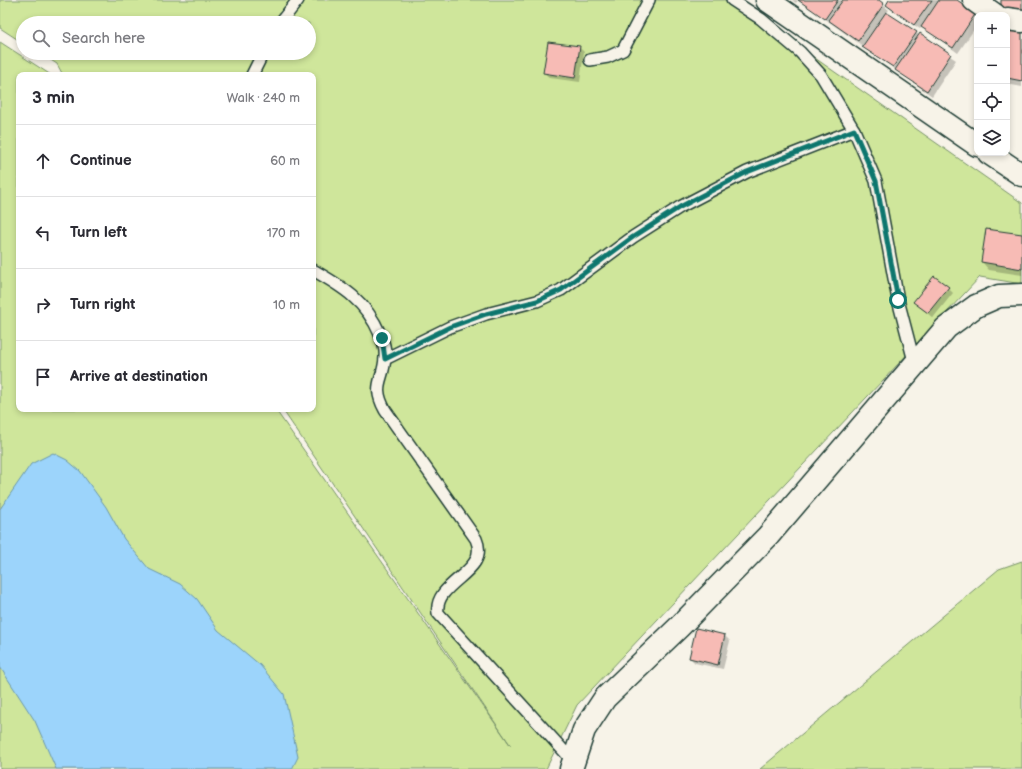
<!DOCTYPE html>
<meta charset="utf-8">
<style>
:root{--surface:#fff;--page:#f7f7f7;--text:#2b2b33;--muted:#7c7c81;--line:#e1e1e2}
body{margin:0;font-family:"Balsamiq Sans",sans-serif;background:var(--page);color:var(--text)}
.controls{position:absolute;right:12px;top:12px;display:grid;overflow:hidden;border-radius:8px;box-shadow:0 2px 6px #0003}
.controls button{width:36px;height:36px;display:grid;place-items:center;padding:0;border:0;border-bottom:1px solid var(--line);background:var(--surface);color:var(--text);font:20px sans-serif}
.stop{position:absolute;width:12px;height:12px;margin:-9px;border:3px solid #0f766e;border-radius:50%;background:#fff}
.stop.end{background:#0f766e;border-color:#fff;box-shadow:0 1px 4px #0008}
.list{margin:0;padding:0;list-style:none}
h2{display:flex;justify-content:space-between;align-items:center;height:52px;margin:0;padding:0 16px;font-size:17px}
h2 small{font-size:13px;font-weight:400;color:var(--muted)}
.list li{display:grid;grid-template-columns:26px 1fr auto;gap:12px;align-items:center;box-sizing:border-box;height:72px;padding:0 16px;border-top:1px solid var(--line)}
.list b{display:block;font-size:15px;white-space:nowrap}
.list em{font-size:13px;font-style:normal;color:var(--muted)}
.icon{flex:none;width:22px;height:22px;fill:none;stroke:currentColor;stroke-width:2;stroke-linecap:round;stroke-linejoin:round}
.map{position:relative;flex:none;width:1022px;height:769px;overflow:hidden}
.search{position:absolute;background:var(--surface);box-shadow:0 2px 6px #0003;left:16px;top:16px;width:300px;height:44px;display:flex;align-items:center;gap:10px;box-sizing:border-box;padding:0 14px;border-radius:22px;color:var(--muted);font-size:15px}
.panel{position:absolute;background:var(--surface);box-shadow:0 2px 6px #0003;left:16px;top:72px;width:300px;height:340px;border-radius:8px}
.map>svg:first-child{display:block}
.green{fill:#cfe69b;stroke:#779268}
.water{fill:#9cd4fb;stroke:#6a98ab}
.shadow{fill:#0003}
.building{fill:#f7bbb5;stroke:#1f3d34}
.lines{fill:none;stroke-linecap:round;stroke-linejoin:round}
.service-casing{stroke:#1f3d34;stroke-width:14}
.minor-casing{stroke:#1f3d34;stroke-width:25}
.service{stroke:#f7f3e8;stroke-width:11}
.minor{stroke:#f7f3e8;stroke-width:22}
.route{stroke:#0f766e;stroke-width:5}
</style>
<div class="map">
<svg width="1022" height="769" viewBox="0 0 1022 769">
<rect width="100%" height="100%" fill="#f7f3e8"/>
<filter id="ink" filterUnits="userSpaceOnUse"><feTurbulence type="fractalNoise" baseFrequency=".025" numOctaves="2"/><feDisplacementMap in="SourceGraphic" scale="8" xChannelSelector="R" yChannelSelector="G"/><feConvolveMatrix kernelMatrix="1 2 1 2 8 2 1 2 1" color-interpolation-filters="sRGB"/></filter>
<g filter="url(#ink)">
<g class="green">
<path d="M 0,0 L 732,0 L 1022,203 L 1022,284 L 980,277 L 577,705 L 546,769 L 0,769 L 0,42 L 51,75 L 19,75 L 19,409 L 275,409 L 511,746 L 282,409 L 313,409 L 313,75 L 63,75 L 57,64 L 40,53 L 309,53 L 309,23 L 23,23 L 23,43 L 0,28 Z"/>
<path d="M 1022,561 L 1022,769 L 760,769 L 999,569 Z"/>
</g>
<path class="water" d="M 53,453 L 67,460 L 80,471 L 106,507 L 124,539 L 149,569 L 180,584 L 197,599 L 218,630 L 260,665 L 284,694 L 298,757 L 292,769 L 56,769 L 35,721 L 0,667 L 0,509 L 31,464 Z"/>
<g class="shadow">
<path d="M 792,0 L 798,0 L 796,3 Z"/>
<path d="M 799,0 L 877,0 L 889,10 L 886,13 L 956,60 L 932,96 Z"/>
<path d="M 891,0 L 955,0 L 977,15 L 977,25 L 958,53 L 922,26 L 920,29 L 892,10 L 887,5 Z"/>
<path d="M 1007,26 L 1022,28 L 1022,87 L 1007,84 Z"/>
<path d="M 579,47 L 584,52 L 580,82 L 550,78 L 544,73 Z"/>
<path d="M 1022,235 L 1022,275 L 989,270 L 982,262 Z"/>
<path d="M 948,288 L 953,293 L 933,318 L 914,302 Z"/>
<path d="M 725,636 L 730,641 L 723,669 L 695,663 L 690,658 Z"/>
</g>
<g class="building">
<path d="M 798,0 L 838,0 L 825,19 Z"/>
<path d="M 843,0 L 879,0 L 884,4 L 858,41 L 828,20 Z"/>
<path d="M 889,0 L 932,0 L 914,25 L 886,5 Z"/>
<path d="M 939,0 L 957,0 L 976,13 L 953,48 L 921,27 Z"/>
<path d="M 1001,0 L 1022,0 L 1022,13 L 1001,12 Z"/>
<path d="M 886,12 L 917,32 L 893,67 L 862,47 Z"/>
<path d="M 1007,25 L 1022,27 L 1022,81 L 1007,78 Z"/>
<path d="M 920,33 L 951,54 L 927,91 L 895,70 Z"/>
<path d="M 548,42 L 580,46 L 575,78 L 543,73 Z"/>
<path d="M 986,229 L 1022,234 L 1022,269 L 981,262 Z"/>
<path d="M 934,276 L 949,287 L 928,313 L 913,302 Z"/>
<path d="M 696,628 L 725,635 L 718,665 L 689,658 Z"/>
</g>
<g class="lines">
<g class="service-casing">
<g id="service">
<path d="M 732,0 L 761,19 L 800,52 L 821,75 L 854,130 L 876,181 L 898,300 L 915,365"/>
<path d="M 280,23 L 298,0"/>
<path d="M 590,60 L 608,57 L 623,50 L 649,0"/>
<path d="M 252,75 L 263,53"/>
<path d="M 313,270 C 343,287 366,301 380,334 C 383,341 386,349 385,357 C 384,381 371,384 385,410 L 476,539 C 491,573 433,581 438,613 L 573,761"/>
<path d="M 385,359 L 450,327 L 486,314 L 537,301 L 561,290 L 633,237 L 680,207 L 747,172 L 854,130"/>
</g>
</g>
<g class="minor-casing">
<g id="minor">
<path d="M 767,0 L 977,145"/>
<path d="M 974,0 L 995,15"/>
<path d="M 1007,19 L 1022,21"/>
<path d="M 989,153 L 1022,175"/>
<path d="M 571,769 L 584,730 L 605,698 L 679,627 L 768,536 L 946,328 L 976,306 L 999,296 L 1022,295"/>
</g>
</g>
<use href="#service" class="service"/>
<use href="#minor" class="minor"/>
</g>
</g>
<g class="lines" filter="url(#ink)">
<path class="route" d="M 382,338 L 385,359 L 450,327 L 486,314 L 537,301 L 561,290 L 633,237 L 680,207 L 747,172 L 854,130 L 876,181 L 898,300"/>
</g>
</svg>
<div class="controls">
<button>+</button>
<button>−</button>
<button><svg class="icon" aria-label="locate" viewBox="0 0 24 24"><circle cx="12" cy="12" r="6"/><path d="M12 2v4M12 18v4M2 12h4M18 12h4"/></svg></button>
<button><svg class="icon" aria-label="layers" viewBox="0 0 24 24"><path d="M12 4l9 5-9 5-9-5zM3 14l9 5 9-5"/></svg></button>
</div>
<div class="stop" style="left:898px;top:300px"></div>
<div class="stop end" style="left:382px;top:338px"></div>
<div class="search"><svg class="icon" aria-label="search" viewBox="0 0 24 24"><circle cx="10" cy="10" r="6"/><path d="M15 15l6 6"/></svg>Search here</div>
<section class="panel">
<h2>3 min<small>Walk · 240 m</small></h2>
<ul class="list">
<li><svg class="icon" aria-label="ahead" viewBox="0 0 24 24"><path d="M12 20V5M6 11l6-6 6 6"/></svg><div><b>Continue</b></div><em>60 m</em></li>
<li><svg class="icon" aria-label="left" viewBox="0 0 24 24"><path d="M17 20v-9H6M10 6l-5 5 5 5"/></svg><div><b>Turn left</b></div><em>170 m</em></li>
<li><svg class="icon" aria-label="right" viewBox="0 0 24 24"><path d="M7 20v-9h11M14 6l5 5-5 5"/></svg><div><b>Turn right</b></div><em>10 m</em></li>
<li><svg class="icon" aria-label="arrive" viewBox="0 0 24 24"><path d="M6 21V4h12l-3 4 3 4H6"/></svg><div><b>Arrive at destination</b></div></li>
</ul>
</section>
</div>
